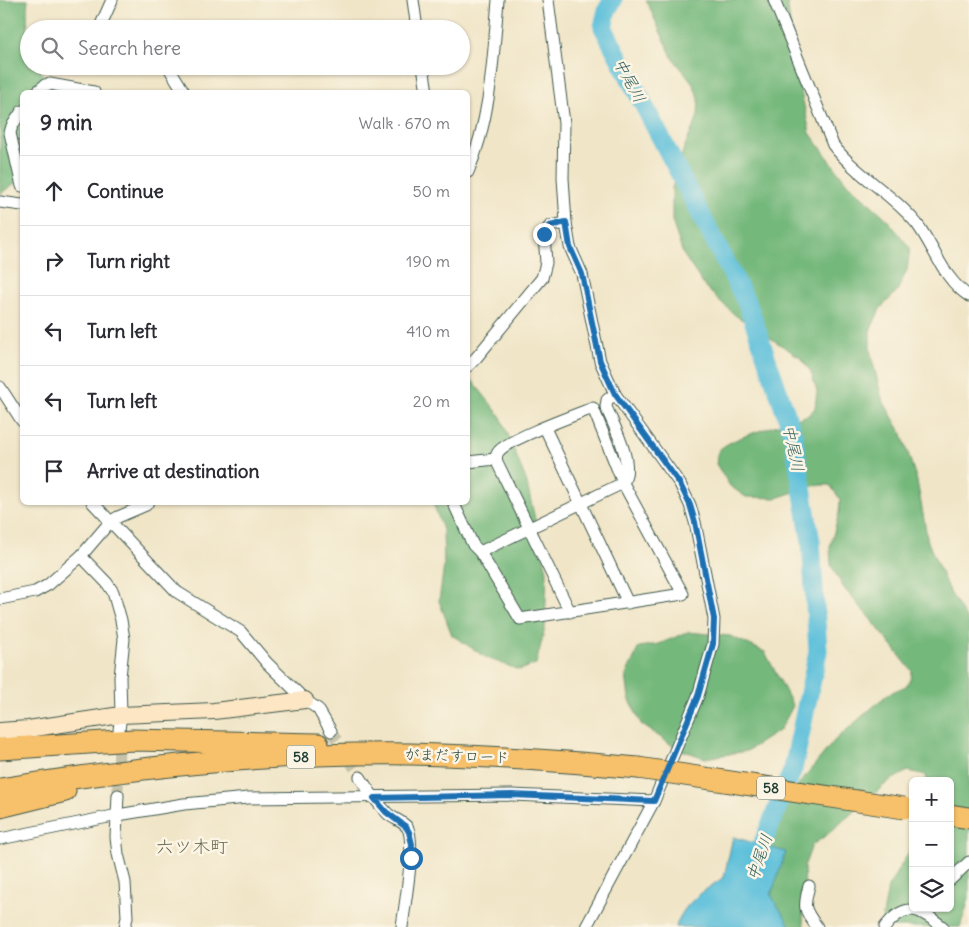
<!DOCTYPE html>
<meta charset="utf-8">
<style>
:root{--surface:#fff;--page:#f7f7f7;--text:#2b2b33;--muted:#7c7c81;--line:#e1e1e2}
body{margin:0;font-family:Delius,"Klee One",sans-serif;background:var(--page);color:var(--text)}
.controls{position:absolute;right:15px;bottom:15px;display:grid;overflow:hidden;border-radius:8px;box-shadow:0 1px 4px #0004}
.controls button{width:45px;height:45px;display:grid;place-items:center;padding:0;border:0;border-bottom:1px solid var(--line);background:var(--surface);color:var(--text);font:25px sans-serif}
.stop{position:absolute;width:15px;height:15px;margin:-11px;border:4px solid #1f6fb2;border-radius:50%;background:#fff}
.stop.end{background:#1f6fb2;border-color:#fff;box-shadow:0 1px 5px #0008}
.list{margin:0;padding:0;list-style:none}
h2{display:flex;justify-content:space-between;align-items:center;height:65px;margin:0;padding:0 20px;font-size:21px}
h2 small{font-size:16px;font-weight:400;color:var(--muted)}
.list li{display:grid;grid-template-columns:32px 1fr auto;gap:15px;align-items:center;box-sizing:border-box;height:70px;padding:0 20px;border-top:1px solid var(--line)}
.list b{display:block;font-size:19px;white-space:nowrap}
.list em{font-size:16px;font-style:normal;color:var(--muted)}
.icon{flex:none;width:28px;height:28px;fill:none;stroke:currentColor;stroke-width:2;stroke-linecap:round;stroke-linejoin:round}
.map{position:relative;flex:none;width:969px;height:927px;overflow:hidden}
.search{position:absolute;background:var(--surface);box-shadow:0 1px 4px #0004;left:20px;top:20px;width:450px;height:55px;display:flex;align-items:center;gap:12px;box-sizing:border-box;padding:0 18px;border-radius:28px;color:var(--muted);font-size:19px}
.panel{position:absolute;background:var(--surface);box-shadow:0 1px 4px #0004;left:20px;top:90px;width:450px;height:415px;border-radius:8px}
.map>svg:first-child{display:block}
.forest{fill:#75b87c;stroke:#4a7a58}
.water{fill:#5bbfda;stroke:#3d7e87}
.lines{fill:none;stroke-linecap:round;stroke-linejoin:round}
.river{stroke:#5bbfda;stroke-width:19}
.street-tunnel{stroke:#c6c3aa;stroke-width:11;stroke-dasharray:11 5.5;stroke-linecap:butt}
.street-casing{stroke:#3e564a;stroke-width:13}
.secondary-casing{stroke:#3e564a;stroke-width:18}
.highway-casing{stroke:#3e564a;stroke-width:23}
.street{stroke:#fff;stroke-width:11}
.secondary{stroke:#fce6c4;stroke-width:16}
.highway{stroke:#f7c06b;stroke-width:21}
.highway-bridge-casing{stroke:#3e564a;stroke-width:23;stroke-linecap:butt}
.highway-bridge{stroke:#f7c06b;stroke-width:21}
.route{stroke:#1f6fb2;stroke-width:6}
.labels{text-anchor:middle;stroke-width:5;stroke-linejoin:round;paint-order:stroke}
.shield{fill:#fcf5e5;stroke:#617469;stroke-width:1}
.shield-label{font-size:14px;font-weight:bold;fill:#1f3d34}
.street-label{font-size:15px;fill:#1f3d34;stroke:#fcf5e5}
.water-label{font-size:16px;font-style:italic;fill:#2e5e5e;stroke:#fcf5e5}
.quarter-label{font-size:18px;fill:#63654b;stroke:#fcf5e5}
</style>
<div class="map">
<svg width="969" height="927" viewBox="0 0 969 927">
<rect width="100%" height="100%" fill="#fcf5e5"/>
<filter id="ink" filterUnits="userSpaceOnUse"><feTurbulence type="fractalNoise" baseFrequency=".02" numOctaves="2"/><feDisplacementMap in="SourceGraphic" scale="10" xChannelSelector="R" yChannelSelector="G"/><feConvolveMatrix kernelMatrix="1 2 1 2 8 2 1 2 1" color-interpolation-filters="sRGB"/></filter>
<filter id="wash" filterUnits="userSpaceOnUse"><feTurbulence type="fractalNoise" baseFrequency=".0096" numOctaves="4" result="noise"/><feDisplacementMap in="SourceGraphic" scale="20" xChannelSelector="R" yChannelSelector="G"/><feGaussianBlur stdDeviation="1.12" result="paint"/><feColorMatrix in="noise" values="0 0 0 0 0 0 0 0 0 0 0 0 0 0 0 0 0 1.4 0 .05"/><feComposite in="paint" operator="in"/></filter>
<g filter="url(#wash)">
<rect width="100%" height="100%" fill="#f0e5c7"/>
<g class="forest">
<path d="M 0,0 L 28,0 L 27,10 L 29,66 L 39,66 L 41,72 L 60,92 L 22,92 L 22,178 L 0,194 Z"/>
<path d="M 646,0 L 787,0 L 795,64 L 810,133 L 845,181 L 886,218 L 910,248 L 907,270 L 897,291 L 880,309 L 870,331 L 870,350 L 882,399 L 902,434 L 917,481 L 928,542 L 948,589 L 969,623 L 969,899 L 960,927 L 881,927 L 888,887 L 913,845 L 913,908 L 950,908 L 950,781 L 927,781 L 926,775 L 908,771 L 889,781 L 828,834 L 812,845 L 804,867 L 805,892 L 802,908 L 804,927 L 712,927 L 732,881 L 769,820 L 835,740 L 888,694 L 906,686 L 911,678 L 912,671 L 874,623 L 843,587 L 831,565 L 830,547 L 839,513 L 840,499 L 830,485 L 815,485 L 776,498 L 746,497 L 730,486 L 716,464 C 717,461 716,455 718,452 C 725,438 791,422 808,415 L 815,408 L 817,391 L 811,372 L 801,358 L 735,315 L 705,287 L 683,254 L 672,221 L 672,188 L 684,148 L 698,116 L 699,99 L 692,82 L 672,57 Z"/>
<path d="M 468,375 L 501,417 L 526,480 L 547,571 L 545,628 L 536,664 L 519,670 L 487,658 L 452,635 L 439,601 L 444,566 L 443,530 L 433,503 L 468,502 Z"/>
<path d="M 688,632 L 730,636 L 765,652 L 793,706 L 780,730 L 747,751 L 705,758 L 676,748 L 641,724 L 629,698 L 626,675 L 639,647 L 659,644 Z"/>
</g>
<path class="water" d="M 733,837 L 786,852 L 771,895 L 791,927 L 676,927 C 683,903 704,891 724,877 Z"/>
<g class="lines">
<path class="river" d="M 613,0 L 607,10 L 603,27 L 748,305 L 793,434 L 811,542 L 818,651 L 793,769 L 762,845 L 754,869"/>
</g>
</g>
<g filter="url(#ink)">
<g class="lines">
<g class="street-tunnel">
<path d="M 331,731 L 360,777"/>
<path d="M 118,795 L 119,737"/>
</g>
<g class="street-casing">
<g id="street">
<path d="M 413,0 L 417,29"/>
<path d="M 548,0 L 564,123 L 563,178 L 566,223 L 570,247 L 582,274 L 600,361 L 615,394 L 680,484 L 690,505 L 695,522 L 714,619 L 713,644 L 698,696 L 654,801 L 586,927"/>
<path d="M 774,0 L 833,145 C 857,176 893,194 917,224 C 935,248 943,279 969,296"/>
<path d="M 99,29 L 112,0"/>
<path d="M 168,66 L 184,92"/>
<path d="M 423,66 L 427,92"/>
<path d="M 37,92 L 45,85 L 50,84 L 94,92"/>
<path d="M 22,111 L 12,126 L 10,133 L 22,186"/>
<path d="M 468,172 C 491,118 493,58 498,0"/>
<path d="M 0,202 L 22,205"/>
<path d="M 468,366 L 476,358 L 542,278 L 546,263 L 544,234 L 550,226 L 566,223"/>
<path d="M 0,387 L 22,421"/>
<path d="M 545,428 L 628,603"/>
<path d="M 468,462 L 496,459"/>
<path d="M 92,502 L 177,592 L 241,632 L 267,663 L 305,700 L 318,709 L 331,731"/>
<path d="M 453,502 L 473,545 L 480,552 L 520,619 L 683,594 L 623,483 L 593,408 C 575,415 509,439 499,451 C 496,454 496,458 497,462 L 570,612"/>
<path d="M 480,552 L 623,483 C 635,464 614,426 606,407 L 607,400 L 615,394"/>
<path d="M 81,556 L 107,583 L 113,592 L 121,620 L 124,639 L 120,677 L 121,715 L 119,730"/>
<path d="M 0,599 L 35,592 L 48,585 L 81,556 L 110,522 L 118,517 L 146,505 L 148,502"/>
<path d="M 360,777 C 368,790 377,803 388,814 C 394,819 402,821 407,827 C 417,841 404,908 402,927"/>
<path d="M 118,795 L 116,837 L 118,854 L 125,882 L 127,917 L 125,927"/>
<path d="M 0,839 L 118,815 L 184,804 L 248,798 L 512,795 L 654,801"/>
<path d="M 950,880 L 969,862"/>
<path d="M 809,886 C 803,908 804,909 817,927"/>
<path d="M 885,927 C 906,900 920,909 943,927"/>
</g>
</g>
<g class="secondary-casing">
<path id="secondary" d="M 0,731 L 28,729 L 121,715 L 214,711 L 305,700"/>
</g>
<g class="highway-casing">
<g id="highway">
<path d="M 0,749 L 133,740 L 318,744"/>
<path d="M 0,789 C 135,767 274,752 411,754 C 487,756 563,761 638,768"/>
<path d="M 0,807 L 65,791"/>
<path d="M 950,815 L 969,818"/>
</g>
</g>
<use href="#street" class="street"/>
<use href="#secondary" class="secondary"/>
<use href="#highway" class="highway"/>
<g class="highway-bridge-casing">
<path id="highway-bridge" d="M 638,768 L 904,808"/>
</g>
<use href="#highway-bridge" class="highway-bridge"/>
</g>
</g>
<g class="lines" filter="url(#ink)">
<path class="route" d="M 411,858 L 412,844 L 409,832 L 406,827 L 386,812 L 374,798 L 512,795 L 654,801 L 698,696 L 713,644 L 714,619 L 695,522 L 690,505 L 680,484 L 615,394 L 600,361 L 582,274 L 570,247 L 566,222 L 550,226 L 544,234"/>
</g>
<g class="labels">
<g class="shield">
<rect x="287" y="745.5" width="28" height="23" rx="4"/>
<rect x="757" y="776.5" width="28" height="23" rx="4"/>
</g>
<g class="shield-label">
<text x="301" y="762">58</text>
<text x="771" y="793">58</text>
</g>
<g class="street-label">
<text transform="translate(457 756) rotate(2)" y="5">がまだすロード</text>
</g>
<g class="water-label">
<text transform="translate(630 80) rotate(62)" y="6">中尾川</text>
<text transform="translate(794 448) rotate(78)" y="6">中尾川</text>
<text transform="translate(759 857) rotate(-71)" y="6">中尾川</text>
</g>
<g class="quarter-label">
<text x="192" y="853">六ツ木町</text>
</g>
</g>
</svg>
<div class="controls">
<button>+</button>
<button>−</button>
<button><svg class="icon" aria-label="layers" viewBox="0 0 24 24"><path d="M12 4l9 5-9 5-9-5zM3 14l9 5 9-5"/></svg></button>
</div>
<div class="stop" style="left:411px;top:858px"></div>
<div class="stop end" style="left:544px;top:234px"></div>
<div class="search"><svg class="icon" aria-label="search" viewBox="0 0 24 24"><circle cx="10" cy="10" r="6"/><path d="M15 15l6 6"/></svg>Search here</div>
<section class="panel">
<h2>9 min<small>Walk · 670 m</small></h2>
<ul class="list">
<li><svg class="icon" aria-label="ahead" viewBox="0 0 24 24"><path d="M12 20V5M6 11l6-6 6 6"/></svg><div><b>Continue</b></div><em>50 m</em></li>
<li><svg class="icon" aria-label="right" viewBox="0 0 24 24"><path d="M7 20v-9h11M14 6l5 5-5 5"/></svg><div><b>Turn right</b></div><em>190 m</em></li>
<li><svg class="icon" aria-label="left" viewBox="0 0 24 24"><path d="M17 20v-9H6M10 6l-5 5 5 5"/></svg><div><b>Turn left</b></div><em>410 m</em></li>
<li><svg class="icon" aria-label="left" viewBox="0 0 24 24"><path d="M17 20v-9H6M10 6l-5 5 5 5"/></svg><div><b>Turn left</b></div><em>20 m</em></li>
<li><svg class="icon" aria-label="arrive" viewBox="0 0 24 24"><path d="M6 21V4h12l-3 4 3 4H6"/></svg><div><b>Arrive at destination</b></div></li>
</ul>
</section>
</div>
